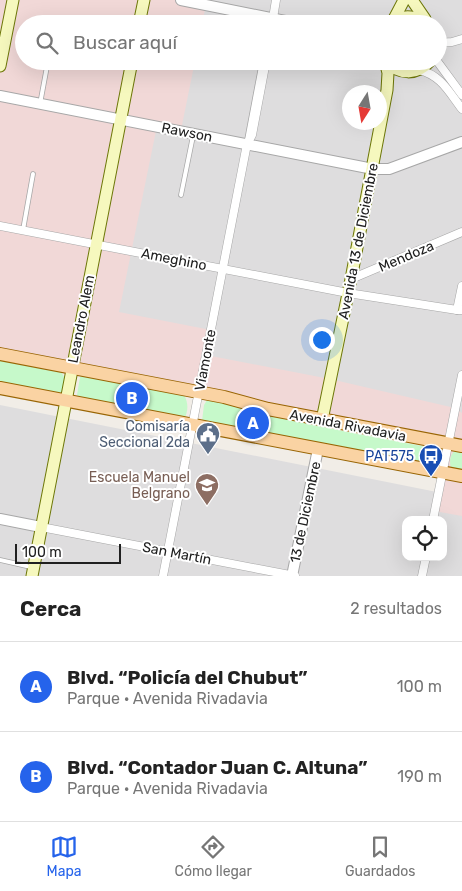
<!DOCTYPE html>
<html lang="es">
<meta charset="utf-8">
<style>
:root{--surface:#fff;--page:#f2f2f2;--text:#222;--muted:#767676;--line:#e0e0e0;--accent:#2563eb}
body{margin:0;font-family:Rubik,sans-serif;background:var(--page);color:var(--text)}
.controls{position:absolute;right:15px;bottom:15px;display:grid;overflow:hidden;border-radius:10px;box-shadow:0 5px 20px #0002}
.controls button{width:45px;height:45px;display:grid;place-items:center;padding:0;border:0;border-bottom:1px solid var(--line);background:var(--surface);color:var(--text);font:25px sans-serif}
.compass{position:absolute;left:342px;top:85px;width:45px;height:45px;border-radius:50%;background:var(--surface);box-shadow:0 5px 20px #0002;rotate:191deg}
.scale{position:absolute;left:15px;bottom:12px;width:106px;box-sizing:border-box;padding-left:5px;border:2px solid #202020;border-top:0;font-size:14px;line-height:18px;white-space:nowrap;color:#202020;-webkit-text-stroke:4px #fff;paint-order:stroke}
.you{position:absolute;left:321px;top:339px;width:18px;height:18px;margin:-12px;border:4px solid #fff;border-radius:50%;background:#1a73e8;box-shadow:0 0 0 8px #1a73e833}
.badge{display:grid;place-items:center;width:32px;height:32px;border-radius:50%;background:var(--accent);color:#fff;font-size:16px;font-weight:700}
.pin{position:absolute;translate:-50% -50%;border:2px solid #fff;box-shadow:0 1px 5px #0006}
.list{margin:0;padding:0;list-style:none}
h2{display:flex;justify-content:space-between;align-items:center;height:65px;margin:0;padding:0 20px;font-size:21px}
h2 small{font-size:16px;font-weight:400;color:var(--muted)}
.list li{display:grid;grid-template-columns:32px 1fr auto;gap:15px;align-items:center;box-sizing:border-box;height:90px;padding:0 20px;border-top:1px solid var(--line)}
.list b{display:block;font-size:19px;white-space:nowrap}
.list p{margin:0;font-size:16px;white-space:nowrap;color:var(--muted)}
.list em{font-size:16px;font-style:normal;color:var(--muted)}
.icon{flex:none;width:28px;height:28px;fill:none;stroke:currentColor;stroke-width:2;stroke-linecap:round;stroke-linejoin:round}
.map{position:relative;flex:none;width:462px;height:576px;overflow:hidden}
.search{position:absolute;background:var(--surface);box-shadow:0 5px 20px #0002;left:15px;right:15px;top:15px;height:55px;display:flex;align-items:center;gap:12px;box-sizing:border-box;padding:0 18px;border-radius:28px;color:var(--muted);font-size:19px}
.sheet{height:245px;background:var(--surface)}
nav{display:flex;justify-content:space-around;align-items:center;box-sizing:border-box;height:70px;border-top:1px solid var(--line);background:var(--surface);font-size:14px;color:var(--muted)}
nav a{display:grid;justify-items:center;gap:2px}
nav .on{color:var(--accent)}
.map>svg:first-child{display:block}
.residential{fill:#deddde;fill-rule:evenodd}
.commercial{fill:#f1d8d7}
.park{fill:#c6f9ca}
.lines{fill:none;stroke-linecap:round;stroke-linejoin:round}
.service-casing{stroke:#a7a7a7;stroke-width:5.5}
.minor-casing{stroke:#a7a7a7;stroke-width:9}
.tertiary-casing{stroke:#a7a7a7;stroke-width:12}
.secondary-casing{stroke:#6d7708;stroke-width:13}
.primary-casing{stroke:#996504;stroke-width:14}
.service{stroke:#fff;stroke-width:4}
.minor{stroke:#fff;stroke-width:8}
.tertiary{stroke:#fff;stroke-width:10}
.secondary{stroke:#f6f8be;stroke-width:11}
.primary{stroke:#fad3a3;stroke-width:12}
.labels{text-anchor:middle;stroke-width:4;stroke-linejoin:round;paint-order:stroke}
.street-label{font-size:14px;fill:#202020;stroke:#fff}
.service-label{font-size:14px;fill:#4e5e75;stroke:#fff;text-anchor:end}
.transit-label{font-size:14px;fill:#164399;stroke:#fff;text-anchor:end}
.education-label{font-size:14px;fill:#785e54;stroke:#fff;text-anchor:end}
</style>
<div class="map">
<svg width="462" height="576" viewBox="0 0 462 576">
<rect width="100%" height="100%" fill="#f1ede7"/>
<g class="residential">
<path d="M 0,0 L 462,0 L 462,435 L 0,346 ZM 24,24 L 438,24 L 438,61 L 24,61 ZM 350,92 L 380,92 L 380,122 L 350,122 Z"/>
<path d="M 0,405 L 462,497 L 462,576 L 0,576 ZM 406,520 L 443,520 L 443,557 L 406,557 Z"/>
</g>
<path class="commercial" d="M 0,0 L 181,0 L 206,5 L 202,24 L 24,24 L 24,61 L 195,61 L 181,130 L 157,126 L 119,312 L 211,330 L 206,355 L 330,379 L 455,408 L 462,413 L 462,516 L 434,511 L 447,443 L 0,354 Z"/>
<g class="park">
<path d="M 0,360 L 60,371 C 67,378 65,385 63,393 L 57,397 L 0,386 Z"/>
<path d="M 84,375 L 184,395 C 189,404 188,411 184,420 L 80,401 L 77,395 L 80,377 Z"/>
<path d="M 207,400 L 212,400 C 287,421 362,435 438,449 L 442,454 L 439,466 L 202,421 L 204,405 Z"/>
<path d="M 457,449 L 462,449 L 462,473 L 451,468 C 449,461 450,453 457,449 Z"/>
</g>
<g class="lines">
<g class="service-casing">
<g id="service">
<path d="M 40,104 L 48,61"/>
<path d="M 247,140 L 262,61"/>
<path d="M 181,195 L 193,136"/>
<path d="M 23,230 L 33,174"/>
<path d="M 0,560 L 31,567"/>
</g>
</g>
<g class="minor-casing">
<g id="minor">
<path d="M 272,24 L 276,0"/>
<path d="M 438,43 L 452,42 L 462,39"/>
<path d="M 437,61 L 462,95"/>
<path d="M 419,70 C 441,75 449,92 462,109"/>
<path d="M 0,226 L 348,293 L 457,310 L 462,310"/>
<path d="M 351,279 L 462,232"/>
<path d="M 457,310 L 462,286"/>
<path d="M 433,520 L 462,375"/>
<path d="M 41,527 L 295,576"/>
<path d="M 163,576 L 247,144 L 252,135 L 266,61"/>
<path d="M 422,576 L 426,557"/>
</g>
</g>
<g class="tertiary-casing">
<g id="tertiary">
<path d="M 181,0 L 300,24"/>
<path d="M 0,96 L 373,169 L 389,169 L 462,142"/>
<path d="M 0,519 L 41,527"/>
<path d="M 292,576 L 318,449"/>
</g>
</g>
<g class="secondary-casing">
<g id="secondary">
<path d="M 412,0 L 425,19"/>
<path d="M 394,19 C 407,15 415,16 427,23"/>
<path d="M 139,24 L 144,0"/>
<path d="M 388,24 L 394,19 L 404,0"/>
<path d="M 385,61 C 399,75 417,76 430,61"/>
<path d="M 0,66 L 13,0"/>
<path d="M 322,420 L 351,279 L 387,90 L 388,73 L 385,61"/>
<path d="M 32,576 L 132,61"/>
</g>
</g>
<g class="primary-casing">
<g id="primary">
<path d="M 0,354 L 224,397 L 268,409 L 462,446"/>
<path d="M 0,388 L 462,476"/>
</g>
</g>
<use href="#service" class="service"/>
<use href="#minor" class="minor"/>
<use href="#tertiary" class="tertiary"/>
<use href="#secondary" class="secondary"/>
<use href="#primary" class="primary"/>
</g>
<defs>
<g id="civic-pin" transform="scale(1.25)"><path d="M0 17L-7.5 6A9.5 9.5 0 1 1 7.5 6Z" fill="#5c6f8a" stroke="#fff"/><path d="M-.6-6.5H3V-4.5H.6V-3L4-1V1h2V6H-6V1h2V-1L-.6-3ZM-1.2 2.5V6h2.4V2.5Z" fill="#fff"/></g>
<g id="bus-pin" transform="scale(1.25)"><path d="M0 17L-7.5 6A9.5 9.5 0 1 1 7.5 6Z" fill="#1a4fb4" stroke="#fff"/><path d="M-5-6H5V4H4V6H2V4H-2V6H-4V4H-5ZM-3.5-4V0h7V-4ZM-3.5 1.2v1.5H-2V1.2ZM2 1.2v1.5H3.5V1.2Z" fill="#fff"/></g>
<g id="school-pin" transform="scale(1.25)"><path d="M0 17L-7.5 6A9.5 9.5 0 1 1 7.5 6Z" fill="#8d6e63" stroke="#fff"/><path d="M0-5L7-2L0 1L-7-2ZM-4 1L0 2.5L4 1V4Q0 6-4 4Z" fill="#fff"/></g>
</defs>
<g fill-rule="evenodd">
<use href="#civic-pin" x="208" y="434"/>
<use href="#bus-pin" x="431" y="456"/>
<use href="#school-pin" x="207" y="485"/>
</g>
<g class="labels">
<g class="street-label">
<text transform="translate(187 132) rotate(11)" y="5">Rawson</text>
<text transform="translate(358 241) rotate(-79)" y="5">Avenida 13 de Diciembre</text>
<text transform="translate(406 256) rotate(-23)" y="5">Mendoza</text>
<text transform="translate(174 259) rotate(11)" y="5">Ameghino</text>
<text transform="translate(81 319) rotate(-79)" y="5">Leandro Alem</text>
<text transform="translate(205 360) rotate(-79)" y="5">Viamonte</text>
<text transform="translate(348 425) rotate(11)" y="5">Avenida Rivadavia</text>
<text transform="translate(305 512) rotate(-78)" y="5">13 de Diciembre</text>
<text transform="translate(177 553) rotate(11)" y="5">San Martín</text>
</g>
<g class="service-label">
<text x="190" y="431">Comisaría<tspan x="190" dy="16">Seccional 2da</tspan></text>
</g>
<g class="transit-label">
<text x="414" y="461">PAT575</text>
</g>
<g class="education-label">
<text x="190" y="482">Escuela Manuel<tspan x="190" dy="16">Belgrano</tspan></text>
</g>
</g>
</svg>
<div class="controls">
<button><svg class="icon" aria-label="locate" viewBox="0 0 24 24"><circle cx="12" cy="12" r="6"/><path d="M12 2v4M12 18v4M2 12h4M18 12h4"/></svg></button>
</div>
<svg class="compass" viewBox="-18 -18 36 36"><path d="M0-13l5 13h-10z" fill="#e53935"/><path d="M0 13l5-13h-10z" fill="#767676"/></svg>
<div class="scale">100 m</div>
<div class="you"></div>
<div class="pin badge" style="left:253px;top:423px">A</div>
<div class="pin badge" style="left:132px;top:398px">B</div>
<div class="search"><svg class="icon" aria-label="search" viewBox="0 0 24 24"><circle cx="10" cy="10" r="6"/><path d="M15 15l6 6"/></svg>Buscar aquí</div>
</div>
<section class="sheet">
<h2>Cerca<small>2 resultados</small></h2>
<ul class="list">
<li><span class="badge">A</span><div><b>Blvd. “Policía del Chubut”</b><p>Parque · Avenida Rivadavia</p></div><em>100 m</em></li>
<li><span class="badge">B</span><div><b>Blvd. “Contador Juan C. Altuna”</b><p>Parque · Avenida Rivadavia</p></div><em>190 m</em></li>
</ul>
</section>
<nav>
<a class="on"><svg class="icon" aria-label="map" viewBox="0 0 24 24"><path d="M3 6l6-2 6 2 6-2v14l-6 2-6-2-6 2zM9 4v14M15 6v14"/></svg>Mapa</a>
<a><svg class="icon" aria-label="directions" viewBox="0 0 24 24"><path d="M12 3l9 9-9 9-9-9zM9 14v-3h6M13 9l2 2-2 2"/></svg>Cómo llegar</a>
<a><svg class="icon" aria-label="saved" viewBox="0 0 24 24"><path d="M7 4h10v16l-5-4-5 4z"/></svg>Guardados</a>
</nav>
